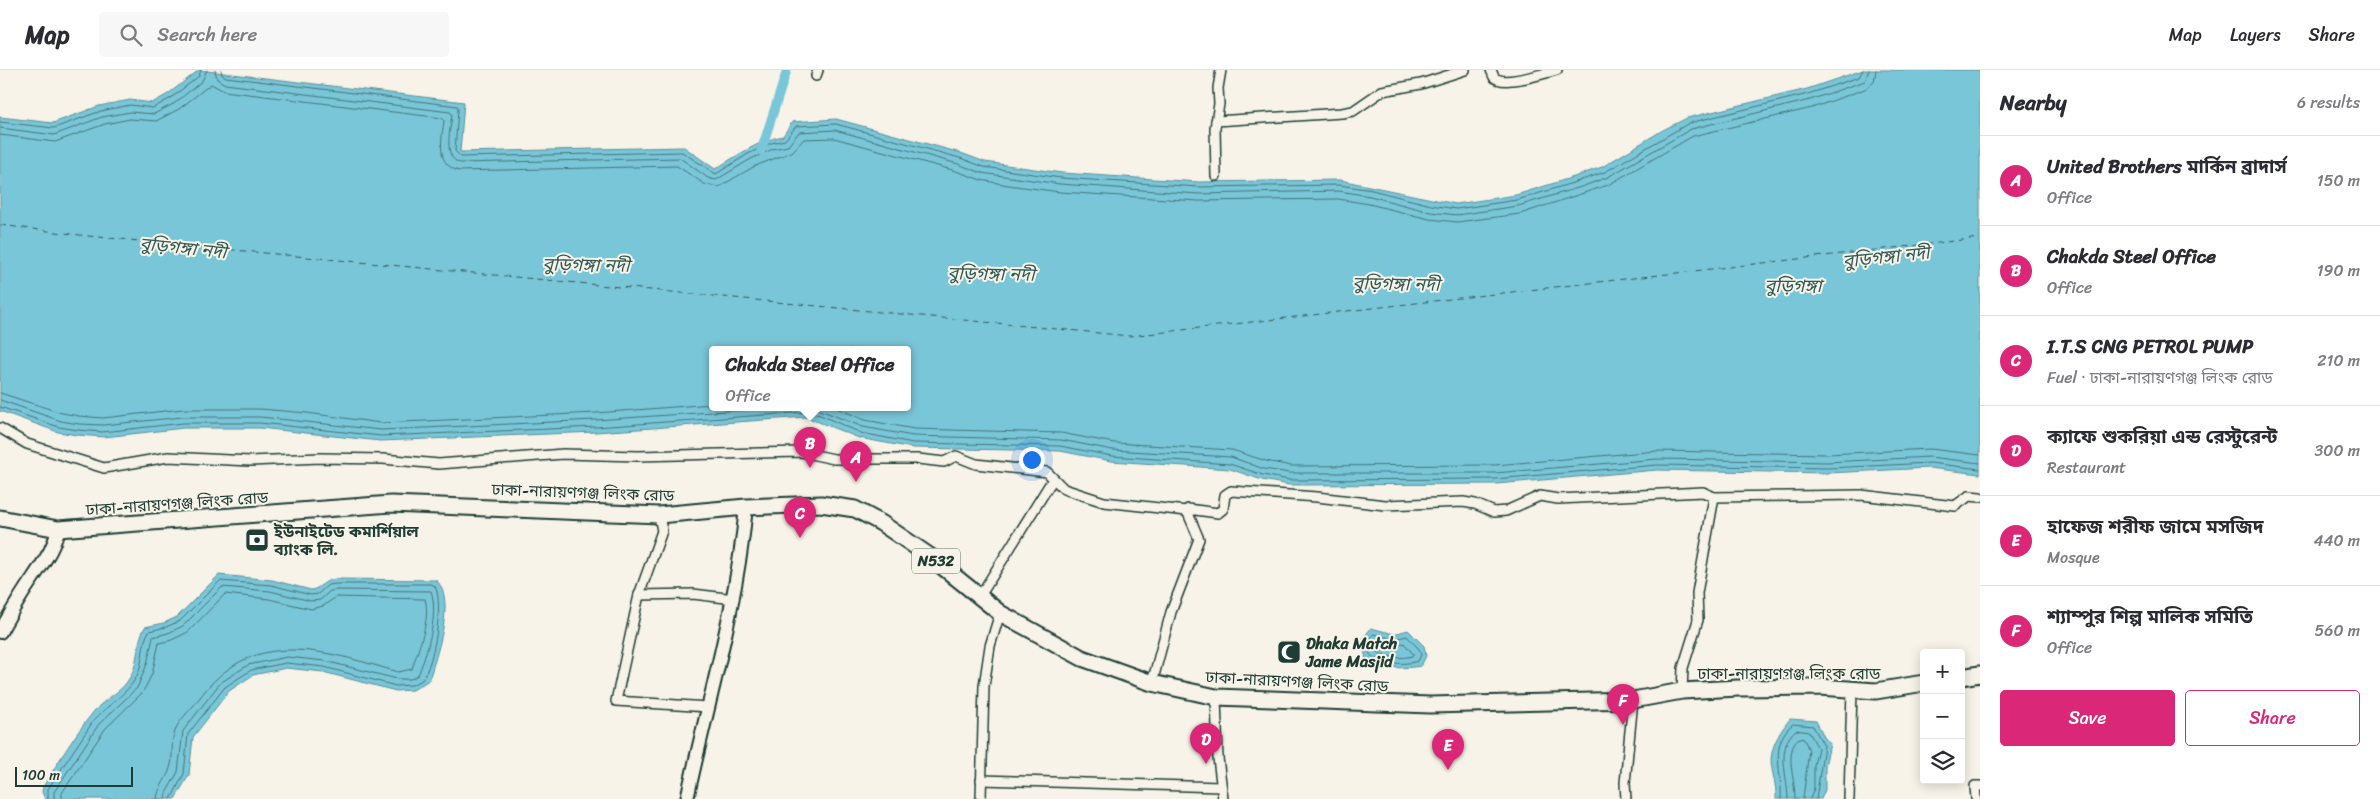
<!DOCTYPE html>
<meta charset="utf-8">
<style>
:root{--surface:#fff;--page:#f7f7f7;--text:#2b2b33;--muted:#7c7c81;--line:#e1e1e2;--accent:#db2777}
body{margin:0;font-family:Sriracha,"Noto Sans Bengali",sans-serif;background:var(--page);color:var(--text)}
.controls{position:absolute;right:15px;bottom:15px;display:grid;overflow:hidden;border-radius:5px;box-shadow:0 2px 12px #0003}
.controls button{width:45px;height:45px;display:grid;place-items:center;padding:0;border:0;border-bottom:1px solid var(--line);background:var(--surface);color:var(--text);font:25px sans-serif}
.scale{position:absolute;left:15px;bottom:12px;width:118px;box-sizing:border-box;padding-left:5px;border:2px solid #1f3d34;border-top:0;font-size:14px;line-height:18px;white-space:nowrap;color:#1f3d34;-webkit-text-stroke:4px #f7f3e8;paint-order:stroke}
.you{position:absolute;left:1031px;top:389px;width:18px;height:18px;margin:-12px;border:4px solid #fff;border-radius:50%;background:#1a73e8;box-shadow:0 0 0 8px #1a73e833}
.badge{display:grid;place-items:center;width:32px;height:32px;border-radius:50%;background:var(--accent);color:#fff;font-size:16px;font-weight:700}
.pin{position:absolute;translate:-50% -41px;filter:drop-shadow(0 1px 2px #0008)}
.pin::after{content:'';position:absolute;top:26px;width:18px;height:15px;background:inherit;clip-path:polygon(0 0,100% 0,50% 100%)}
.popup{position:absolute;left:709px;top:276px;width:202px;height:65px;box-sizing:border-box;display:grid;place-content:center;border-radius:5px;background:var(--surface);filter:drop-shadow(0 1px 4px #0005);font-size:16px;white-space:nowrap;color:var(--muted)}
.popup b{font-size:19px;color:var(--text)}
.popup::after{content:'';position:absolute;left:50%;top:100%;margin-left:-10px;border:10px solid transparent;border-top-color:var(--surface)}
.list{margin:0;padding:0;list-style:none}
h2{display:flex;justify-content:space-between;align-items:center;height:65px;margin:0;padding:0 20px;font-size:21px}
h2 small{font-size:16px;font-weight:400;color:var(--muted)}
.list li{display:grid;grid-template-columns:32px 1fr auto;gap:15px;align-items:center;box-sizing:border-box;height:90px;padding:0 20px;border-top:1px solid var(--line)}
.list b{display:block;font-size:19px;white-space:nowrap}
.list p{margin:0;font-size:16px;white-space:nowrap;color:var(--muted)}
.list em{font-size:16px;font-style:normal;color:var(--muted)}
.actions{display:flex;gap:10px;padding:15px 20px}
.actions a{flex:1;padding:11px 0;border:1px solid var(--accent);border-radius:5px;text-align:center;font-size:18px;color:var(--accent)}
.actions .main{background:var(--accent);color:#fff}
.icon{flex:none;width:28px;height:28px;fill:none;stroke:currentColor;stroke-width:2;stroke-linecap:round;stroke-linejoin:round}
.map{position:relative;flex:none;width:1980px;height:729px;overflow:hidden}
header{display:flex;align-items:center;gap:30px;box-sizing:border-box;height:70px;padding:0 25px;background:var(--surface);border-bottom:1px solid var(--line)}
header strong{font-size:24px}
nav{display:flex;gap:28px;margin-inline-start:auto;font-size:18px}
.search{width:350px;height:45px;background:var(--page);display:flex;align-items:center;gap:12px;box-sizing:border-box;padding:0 18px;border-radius:5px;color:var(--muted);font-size:19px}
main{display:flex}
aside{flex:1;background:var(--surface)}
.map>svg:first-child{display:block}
.water{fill:#7ac6d9;stroke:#568f97;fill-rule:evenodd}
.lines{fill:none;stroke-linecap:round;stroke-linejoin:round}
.shore{stroke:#437476;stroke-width:1}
.canal{stroke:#7ac6d9;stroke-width:9}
.ferry{stroke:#315855;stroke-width:1;stroke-dasharray:6 5;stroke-linecap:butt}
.street-casing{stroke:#1f3d34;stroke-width:12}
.secondary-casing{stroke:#1f3d34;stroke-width:16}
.highway-casing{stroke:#1f3d34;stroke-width:19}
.street{stroke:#f7f3e8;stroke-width:9}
.secondary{stroke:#f7f3e8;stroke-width:12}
.highway{stroke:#f7f3e8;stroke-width:15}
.labels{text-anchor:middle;stroke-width:4;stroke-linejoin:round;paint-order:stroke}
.shield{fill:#f7f3e8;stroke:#60746a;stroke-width:1}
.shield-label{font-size:15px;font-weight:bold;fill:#1f3d34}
.street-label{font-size:16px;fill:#1f3d34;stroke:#f7f3e8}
.poi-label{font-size:16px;font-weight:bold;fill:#1f3d34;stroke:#f7f3e8;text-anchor:start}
.water-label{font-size:18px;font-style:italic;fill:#315855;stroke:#f7f3e8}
</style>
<header>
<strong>Map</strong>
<div class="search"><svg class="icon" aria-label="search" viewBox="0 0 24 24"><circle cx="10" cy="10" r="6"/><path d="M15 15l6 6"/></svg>Search here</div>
<nav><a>Map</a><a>Layers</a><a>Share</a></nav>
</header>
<main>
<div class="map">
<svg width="1980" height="729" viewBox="0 0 1980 729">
<rect width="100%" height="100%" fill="#f7f3e8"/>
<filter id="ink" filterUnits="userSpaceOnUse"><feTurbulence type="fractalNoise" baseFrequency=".02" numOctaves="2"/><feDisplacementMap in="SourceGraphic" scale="10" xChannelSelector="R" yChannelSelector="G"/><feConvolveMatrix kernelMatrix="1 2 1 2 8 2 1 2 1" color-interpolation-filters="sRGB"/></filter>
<g filter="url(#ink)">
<g class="water">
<path d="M 199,0 L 464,32 L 460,82 L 684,77 L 715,99 C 737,86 757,71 783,66 L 792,52 L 836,49 L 961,83 L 985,92 L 1062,103 L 1199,112 L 1340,110 L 1456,134 L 1516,125 L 1577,106 L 1602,97 L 1663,60 L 1687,48 L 1807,19 L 1863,0 L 1980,0 L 1980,404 L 1929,398 L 1828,403 L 1657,400 L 1496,414 L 1289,415 L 1262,410 L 1230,399 L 1111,391 L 1060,381 L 913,378 L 859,368 L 806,347 L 596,362 L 380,371 L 260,358 L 184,358 L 104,367 L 77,365 L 58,362 L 0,341 L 0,47 L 53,53 L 99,36 L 130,30 L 152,33 L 168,24 ZM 908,279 L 908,337 L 712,337 L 712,279 Z"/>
<path d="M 219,505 L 272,510 L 311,520 C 320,519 324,510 335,509 L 436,510 C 457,529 436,586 429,610 L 413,620 L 396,621 L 323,602 L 286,598 L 253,605 L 229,621 L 193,667 L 189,705 L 175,729 L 45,729 L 42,722 L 43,717 C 59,691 75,664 95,640 C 105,629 119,623 127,612 C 140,595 135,573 145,557 L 164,553 L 177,547 Z"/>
<path d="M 1371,558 L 1394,564 L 1408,560 L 1424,576 L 1426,586 L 1421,596 C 1403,599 1382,599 1366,589 L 1362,570 Z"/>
<path d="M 1790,649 L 1816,651 L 1824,667 L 1830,674 L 1825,696 L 1825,720 L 1821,729 L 1776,729 C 1777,715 1771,702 1771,689 C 1772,674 1781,660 1790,649 Z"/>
</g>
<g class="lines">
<g class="shore">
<path d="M 215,0 L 217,9 L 225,14 L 450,42 L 452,44 C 451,58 442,88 460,93 L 680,88 L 708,108 L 716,110 L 751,89 L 773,79 L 788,76 L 799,62 L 835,60 L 958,94 L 982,103 L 1060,114 L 1198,124 L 1339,121 L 1370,126 L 1430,142 L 1457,145 L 1518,136 L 1581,117 L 1608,107 L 1691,59 L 1810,30 L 1865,11 L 1869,0"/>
<path d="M 221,0 L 222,5 L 226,7 L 457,36 L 458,39 L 455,81 L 461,87 L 682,82 L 716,104 L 748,84 L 771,73 L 785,70 L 796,56 L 836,54 L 960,88 L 984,97 L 1061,108 L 1199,117 L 1339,115 L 1372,120 L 1431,135 L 1456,139 L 1517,130 L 1579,111 L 1605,102 L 1689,53 L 1808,24 L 1859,7 L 1863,0"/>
<path d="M 0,52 L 54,58 L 101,41 L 130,35 L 153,38 L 171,28 L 199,6 L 201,0"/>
<path d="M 0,58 L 54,65 L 102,47 L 130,42 L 154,44 L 175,33 L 202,11 L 207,0"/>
<path d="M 0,65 L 55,72 L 105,54 L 130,49 L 156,51 L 179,39 L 211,14 L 224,21 L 442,48 L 444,50 C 442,69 435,95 459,101 L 677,96 L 706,115 L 719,117 L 755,96 L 792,82 L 804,69 L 834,68 L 956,101 L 981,110 L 1008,115 L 1060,122 L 1198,131 L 1338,129 L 1369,134 L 1429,149 L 1457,152 L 1520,144 L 1608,115 L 1693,66 L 1812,38 L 1865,19 L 1874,12 L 1876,0"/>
<path d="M 0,323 L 62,343 L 79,346 L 103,348 L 183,339 L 260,339 L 307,343 L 381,353 L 596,343 L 712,334"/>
<path d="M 0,330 L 61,351 L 79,354 L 103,355 L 183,347 L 260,347 L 381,360 L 596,350 L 785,337"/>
<path d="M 0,337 L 59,357 L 78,360 L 103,362 L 183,353 L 260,353 L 381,366 L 596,357 L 807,342 L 820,345 L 861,363 L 913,373 L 1060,376 L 1112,386 L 1230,394 L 1263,405 L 1289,410 L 1495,409 L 1657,395 L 1828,398 L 1930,393 L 1980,399"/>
<path d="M 812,337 L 863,357 L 913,366 L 1061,370 L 1113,380 L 1231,387 L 1264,399 L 1290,403 L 1495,403 L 1657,389 L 1827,392 L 1930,387 L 1980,393"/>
<path d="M 834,337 L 865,350 L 914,359 L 1061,363 L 1114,373 L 1232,380 L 1266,391 L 1291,396 L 1495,395 L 1657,381 L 1827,384 L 1930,379 L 1980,385"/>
<path d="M 1374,564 L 1394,569 L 1407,566 L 1419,579 L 1421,585 L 1418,591 C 1407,595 1377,595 1370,584 C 1367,580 1368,576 1368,572 Z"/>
<path d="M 1377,571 L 1393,575 L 1404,573 L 1414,585 C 1405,590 1380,588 1374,578 L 1374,574 Z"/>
<path d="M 48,729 L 48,719 L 94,650 C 107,635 127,625 137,606 C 144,592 141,574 149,561 L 166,557 L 180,551 L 220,511 L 271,515 L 311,525 L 318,524 L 328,515 L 336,514 L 431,514 L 435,516 C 444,535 434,593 422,610 L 412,615 L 396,616 L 324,597 L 286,593 L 251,600 L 225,617 L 188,664 L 184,704 L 171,729"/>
<path d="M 54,729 L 54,722 L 99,654 L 137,618 L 147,594 L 153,567 L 168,563 L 183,556 L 222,517 L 270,521 L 311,531 L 320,530 L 330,521 L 336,520 L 431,521 C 439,543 427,584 418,605 L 411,609 L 397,609 L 325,591 L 287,587 L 248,595 L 220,613 L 183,661 L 178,702 L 166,723 L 165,729"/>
<path d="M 62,729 L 62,723 L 105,659 L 143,622 L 152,604 L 159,573 L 172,570 L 188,562 L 225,524 L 269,529 L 311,539 L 323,536 L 336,527 L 425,529 C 431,550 418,579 412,599 L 398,602 C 323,580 251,556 198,630 C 190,641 177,651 174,664 C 171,674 173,685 171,694 C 169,707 158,716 157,729"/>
<path d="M 1781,729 C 1783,703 1768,674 1793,654 L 1813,656 L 1824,676 C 1821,694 1819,712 1816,729"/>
<path d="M 1788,729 C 1788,707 1775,677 1796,660 L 1809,662 L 1818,678 L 1814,695 L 1814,718 L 1810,729"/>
<path d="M 1795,729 C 1796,712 1783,680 1799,668 L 1804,669 L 1809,680 L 1803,729"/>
</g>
<path class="canal" d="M 761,81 L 787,0"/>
<path class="ferry" d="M 0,155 L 88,166 L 1130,266 L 1980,168"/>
<g class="street-casing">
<g id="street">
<path d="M 1491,0 C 1492,2 1493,5 1494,7 C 1503,17 1545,3 1557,0"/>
<path d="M 816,6 L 818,0"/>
<path d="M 1216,51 L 1342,43 L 1353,41 L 1382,21 L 1421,14 L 1465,0"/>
<path d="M 1216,106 L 1215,58 L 1219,34 L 1218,18 L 1221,0"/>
<path d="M 0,358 L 27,374 L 104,398 L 168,387 L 250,391 L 320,388 L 383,389 L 439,394 L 563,384 L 638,386 L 801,382 L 834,389 L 918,389 L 944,392 L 956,386 L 976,394 L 1047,402 L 1064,419 L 1104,432 L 1187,441"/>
<path d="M 659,445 L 662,461 L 639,525 L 616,631 L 708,637"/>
<path d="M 639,525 L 693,524 L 734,529"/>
<path d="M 980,526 L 1053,409"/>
<path d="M 1152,613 L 1171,542 L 1199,469 L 1187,441 L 1188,439 L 1218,443 L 1223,439 L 1225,425 L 1231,421 L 1317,427 L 1385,435 L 1463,432 L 1475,434 L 1494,442 L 1506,441 L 1540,426 L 1558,429 L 1703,422 L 1714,427 L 1861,425 L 1955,436 L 1969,426 L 1980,427"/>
<path d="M 1682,621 L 1683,598 L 1698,550 L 1697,523 L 1714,427"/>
<path d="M 1216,627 L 1218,688 L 1223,729"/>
<path d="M 981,710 L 1221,717"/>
<path d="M 981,729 L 984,616 L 990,576 L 1000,543"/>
<path d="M 1626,729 L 1625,713 L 1633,630"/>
<path d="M 1849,729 L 1852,620"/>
<path d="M 1976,729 L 1975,716 L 1980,716"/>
</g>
</g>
<g class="secondary-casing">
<g id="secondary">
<path d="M 0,562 C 10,544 21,525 33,508 C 44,491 54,479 58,459"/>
<path d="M 687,729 C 708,631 737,536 746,437"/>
</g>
</g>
<g class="highway-casing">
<g id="highway">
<path d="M 0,448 L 58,459 L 391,434 L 659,445 L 746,437 L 821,434 L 855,439 L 881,453 L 928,485 L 1000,543 L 1082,588 L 1152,613 L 1216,627 L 1430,635 L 1633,630 L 1682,621 L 1738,618 L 1820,617 L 1876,621 L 1924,613"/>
<path d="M 1961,607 L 1980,604"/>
</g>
</g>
<use href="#street" class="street"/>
<use href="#secondary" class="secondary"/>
<use href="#highway" class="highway"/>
</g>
</g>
<defs>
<g id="bank-square" transform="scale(1.25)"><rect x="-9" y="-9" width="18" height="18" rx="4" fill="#1f3d34" stroke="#f7f3e8"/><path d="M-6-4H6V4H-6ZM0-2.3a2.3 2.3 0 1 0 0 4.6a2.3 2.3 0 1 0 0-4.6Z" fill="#fff"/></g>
<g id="mosque-square" transform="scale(1.25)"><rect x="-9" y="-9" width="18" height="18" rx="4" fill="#1f3d34" stroke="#f7f3e8"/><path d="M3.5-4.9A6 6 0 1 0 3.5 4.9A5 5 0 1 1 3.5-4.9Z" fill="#fff"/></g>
</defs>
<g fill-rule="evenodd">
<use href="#bank-square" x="257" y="470"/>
<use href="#mosque-square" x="1289" y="582"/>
</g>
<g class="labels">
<rect class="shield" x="912" y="478.5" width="48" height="25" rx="4"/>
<g class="shield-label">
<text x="936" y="496">N532</text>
</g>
<g class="street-label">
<text transform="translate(583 422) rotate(2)" y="6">ঢাকা-নারায়ণগঞ্জ লিংক রোড</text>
<text transform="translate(177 433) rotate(-4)" y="6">ঢাকা-নারায়ণগঞ্জ লিংক রোড</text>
<text x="1789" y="609">ঢাকা-নারায়ণগঞ্জ লিংক রোড</text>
<text transform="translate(1297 611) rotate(3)" y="6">ঢাকা-নারায়ণগঞ্জ লিংক রোড</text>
</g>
<g class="poi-label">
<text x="274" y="467">ইউনাইটেড কমার্শিয়াল<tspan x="274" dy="18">ব্যাংক লি.</tspan></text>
<text x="1306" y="579">Dhaka Match<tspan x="1306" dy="18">Jame Masjid</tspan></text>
</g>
<g class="water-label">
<text transform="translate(183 178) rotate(6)" y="6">বুড়িগঙ্গা নদী</text>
<text transform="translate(1886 187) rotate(-6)" y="6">বুড়িগঙ্গা নদী</text>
<text transform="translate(586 195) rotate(1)" y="6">বুড়িগঙ্গা নদী</text>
<text transform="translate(991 204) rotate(1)" y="6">বুড়িগঙ্গা নদী</text>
<text transform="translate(1396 214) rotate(1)" y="6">বুড়িগঙ্গা নদী</text>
<text x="1793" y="222">বুড়িগঙ্গা</text>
</g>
</g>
</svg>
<div class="controls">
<button>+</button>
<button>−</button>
<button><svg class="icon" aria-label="layers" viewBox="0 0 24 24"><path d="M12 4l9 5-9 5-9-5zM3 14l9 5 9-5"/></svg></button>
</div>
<div class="scale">100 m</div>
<div class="you"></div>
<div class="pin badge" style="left:856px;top:412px">A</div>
<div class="pin badge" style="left:810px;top:398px">B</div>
<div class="popup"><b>Chakda Steel Office</b>Office</div>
<div class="pin badge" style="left:800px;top:468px">C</div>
<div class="pin badge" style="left:1206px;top:694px">D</div>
<div class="pin badge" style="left:1448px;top:700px">E</div>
<div class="pin badge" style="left:1623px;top:655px">F</div>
</div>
<aside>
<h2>Nearby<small>6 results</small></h2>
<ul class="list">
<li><span class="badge">A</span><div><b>United Brothers মার্কিন ব্রাদার্স</b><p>Office</p></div><em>150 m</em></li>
<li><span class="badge">B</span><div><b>Chakda Steel Office</b><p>Office</p></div><em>190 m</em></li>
<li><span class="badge">C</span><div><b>I.T.S CNG PETROL PUMP</b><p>Fuel · ঢাকা-নারায়ণগঞ্জ লিংক রোড</p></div><em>210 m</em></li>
<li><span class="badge">D</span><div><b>ক্যাফে শুকরিয়া এন্ড রেস্টুরেন্ট</b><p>Restaurant</p></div><em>300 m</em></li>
<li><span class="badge">E</span><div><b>হাফেজ শরীফ জামে মসজিদ</b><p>Mosque</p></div><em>440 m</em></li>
<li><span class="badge">F</span><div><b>শ্যাম্পুর শিল্প মালিক সমিতি</b><p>Office</p></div><em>560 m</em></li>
</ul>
<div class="actions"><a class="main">Save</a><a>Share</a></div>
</aside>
</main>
